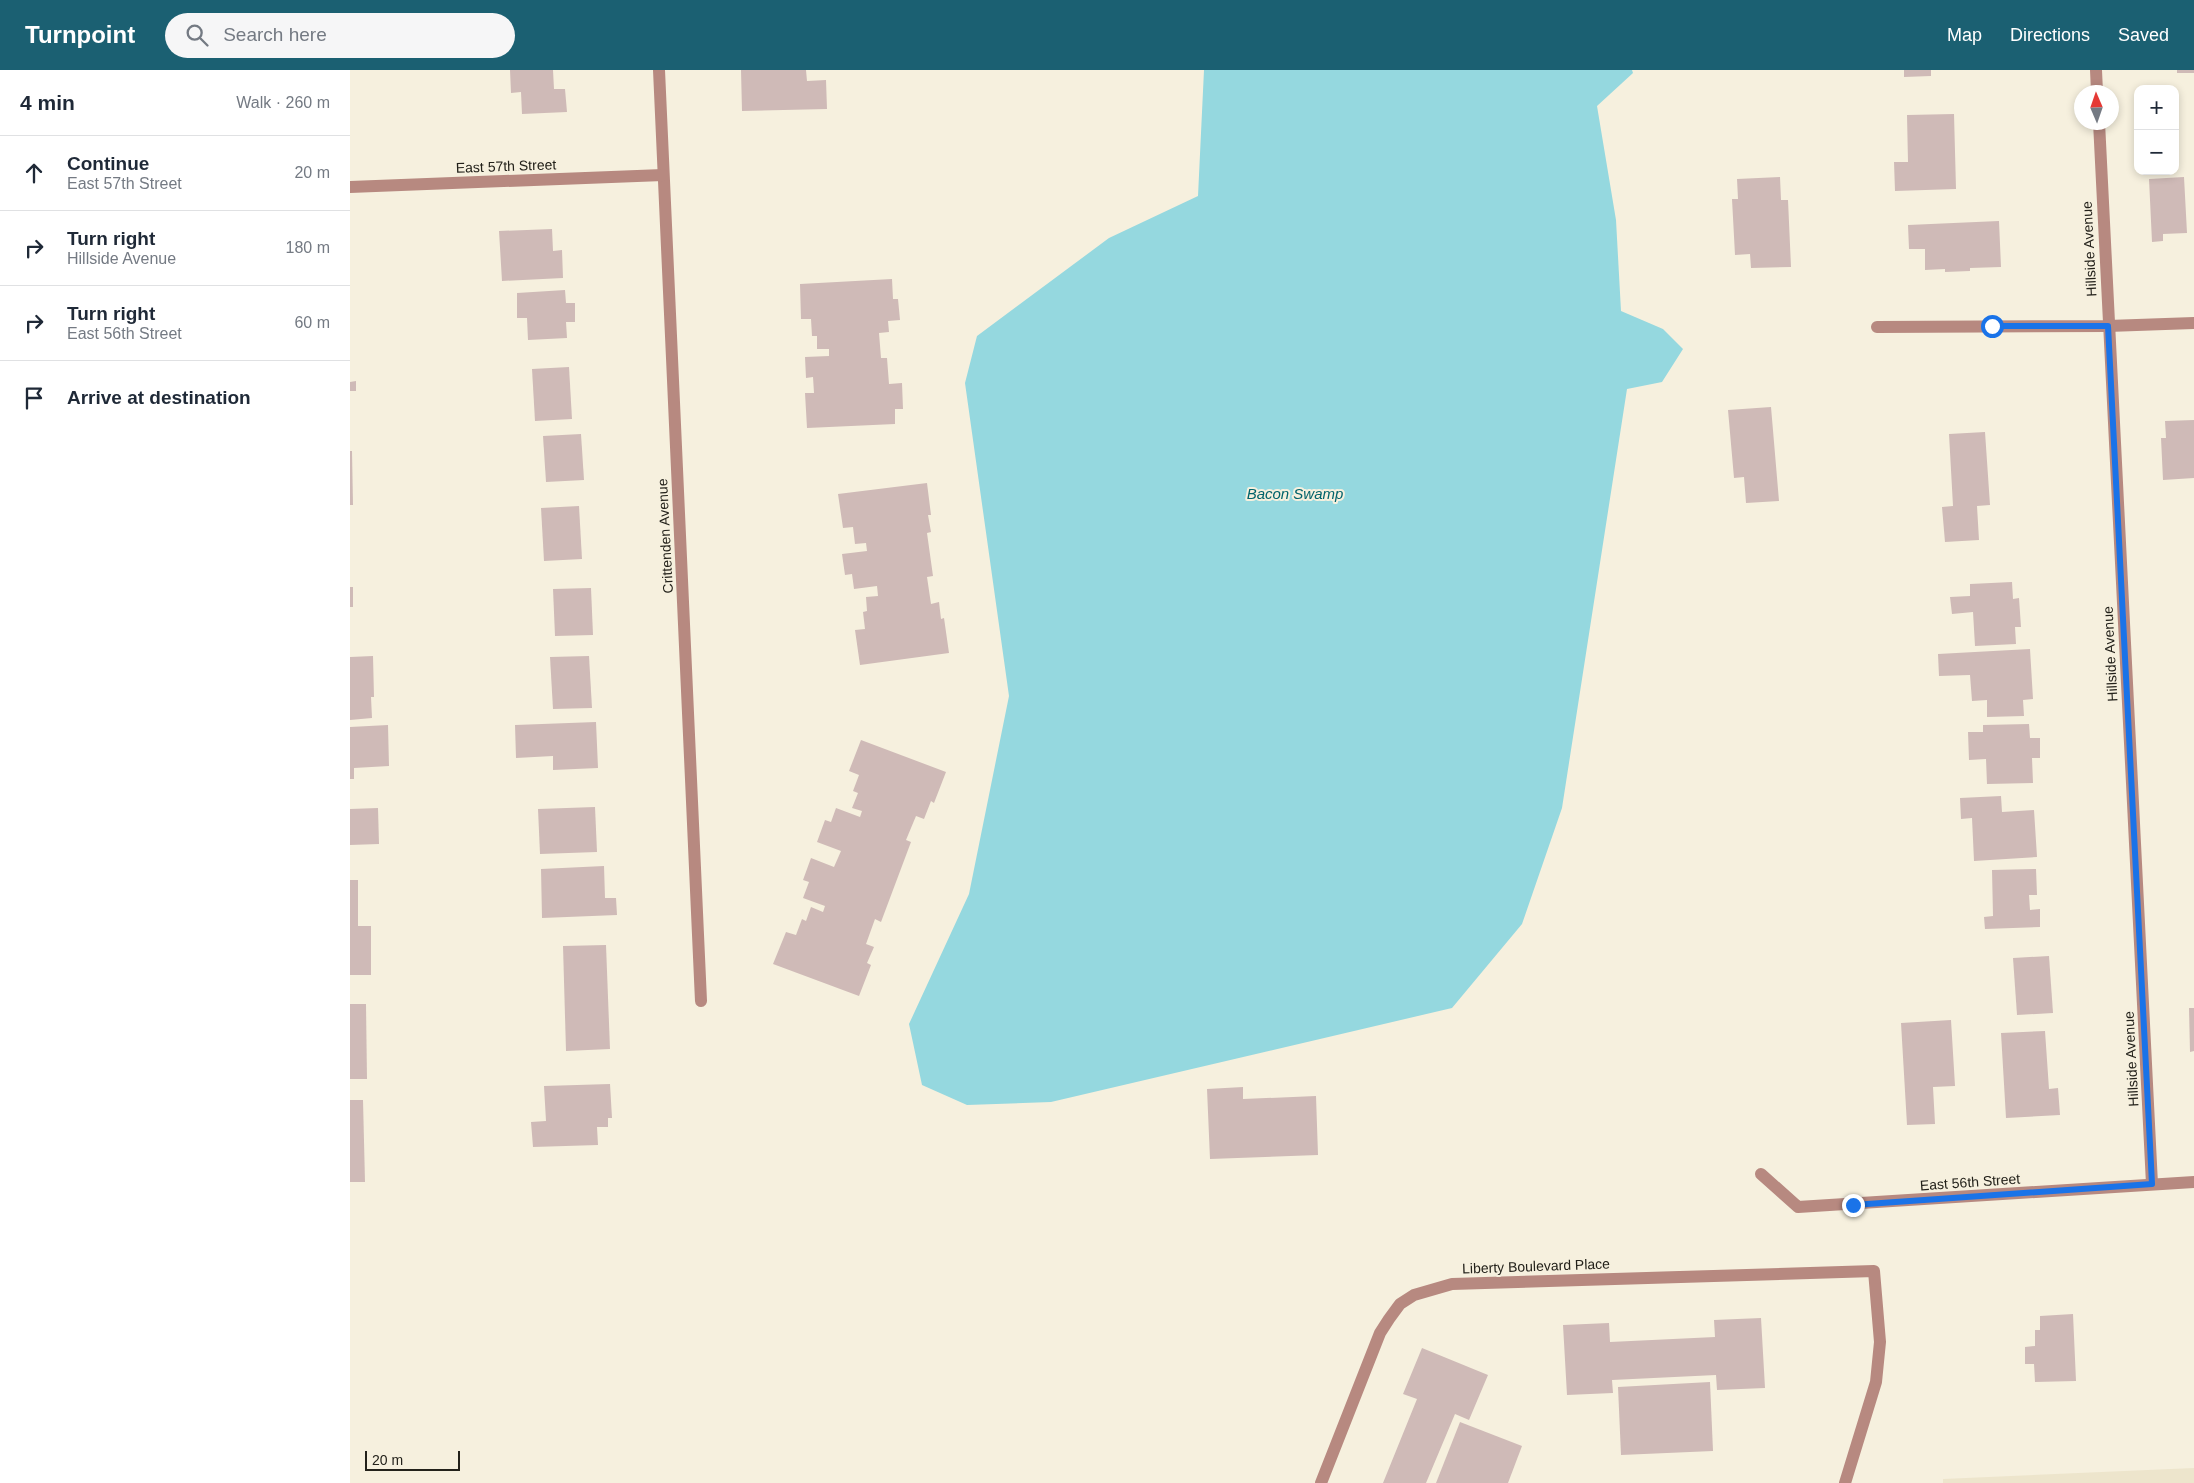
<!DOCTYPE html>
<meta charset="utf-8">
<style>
:root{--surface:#fff;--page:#f6f6f7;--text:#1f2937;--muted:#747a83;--line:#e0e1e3;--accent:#1b6072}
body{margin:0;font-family:Helvetica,sans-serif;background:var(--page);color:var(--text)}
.controls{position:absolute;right:15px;top:15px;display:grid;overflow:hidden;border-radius:10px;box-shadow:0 2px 8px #0003}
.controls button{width:45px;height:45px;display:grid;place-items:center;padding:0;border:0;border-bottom:1px solid var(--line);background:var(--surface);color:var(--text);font:25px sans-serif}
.compass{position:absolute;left:1724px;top:15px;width:45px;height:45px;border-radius:50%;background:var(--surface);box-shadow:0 2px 8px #0003;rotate:358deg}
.scale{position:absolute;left:15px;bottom:12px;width:95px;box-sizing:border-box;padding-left:5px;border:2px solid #23211a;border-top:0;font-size:14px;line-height:18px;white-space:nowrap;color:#23211a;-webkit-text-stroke:4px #f6f0de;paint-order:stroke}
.stop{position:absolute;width:15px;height:15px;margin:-11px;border:4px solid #1a73e8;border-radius:50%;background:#fff}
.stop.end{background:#1a73e8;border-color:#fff;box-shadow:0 1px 5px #0008}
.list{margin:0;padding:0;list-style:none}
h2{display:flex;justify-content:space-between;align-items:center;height:65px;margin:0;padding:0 20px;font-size:21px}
h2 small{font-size:16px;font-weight:400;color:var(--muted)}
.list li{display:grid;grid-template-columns:32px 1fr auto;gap:15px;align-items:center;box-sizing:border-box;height:75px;padding:0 20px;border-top:1px solid var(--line)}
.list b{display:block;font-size:19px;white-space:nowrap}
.list p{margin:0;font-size:16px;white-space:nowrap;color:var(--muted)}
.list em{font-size:16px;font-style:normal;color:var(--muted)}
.icon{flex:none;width:28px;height:28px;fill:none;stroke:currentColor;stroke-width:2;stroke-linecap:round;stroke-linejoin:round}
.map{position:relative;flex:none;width:1844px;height:1413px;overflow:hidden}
header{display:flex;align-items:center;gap:30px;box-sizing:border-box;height:70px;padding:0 25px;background:var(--accent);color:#fff}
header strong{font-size:24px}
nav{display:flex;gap:28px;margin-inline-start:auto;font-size:18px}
.search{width:350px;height:45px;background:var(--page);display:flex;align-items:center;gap:12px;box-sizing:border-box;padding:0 18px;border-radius:28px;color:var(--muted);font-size:19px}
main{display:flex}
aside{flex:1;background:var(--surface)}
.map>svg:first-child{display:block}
.built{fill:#ede5cc}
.water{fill:#95d8df}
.building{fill:#cfbab7}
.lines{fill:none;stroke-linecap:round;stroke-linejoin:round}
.minor{stroke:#b78980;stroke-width:12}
.route{stroke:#1a73e8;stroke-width:6}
.labels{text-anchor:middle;stroke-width:4;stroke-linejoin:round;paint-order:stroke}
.street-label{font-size:14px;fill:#23211a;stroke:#f6f0de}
.water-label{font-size:15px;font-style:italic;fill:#00636b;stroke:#f6f0de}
</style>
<header>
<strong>Turnpoint</strong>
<div class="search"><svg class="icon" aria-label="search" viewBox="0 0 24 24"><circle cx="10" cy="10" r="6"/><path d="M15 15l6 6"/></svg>Search here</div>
<nav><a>Map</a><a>Directions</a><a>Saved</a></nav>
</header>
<main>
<aside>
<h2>4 min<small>Walk · 260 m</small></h2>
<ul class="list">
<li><svg class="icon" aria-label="ahead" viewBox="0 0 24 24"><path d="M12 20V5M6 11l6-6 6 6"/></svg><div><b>Continue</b><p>East 57th Street</p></div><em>20 m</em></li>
<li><svg class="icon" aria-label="right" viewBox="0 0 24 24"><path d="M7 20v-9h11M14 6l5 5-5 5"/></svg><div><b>Turn right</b><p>Hillside Avenue</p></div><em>180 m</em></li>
<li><svg class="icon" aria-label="right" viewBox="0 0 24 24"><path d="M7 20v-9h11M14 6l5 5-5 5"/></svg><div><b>Turn right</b><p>East 56th Street</p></div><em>60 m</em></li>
<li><svg class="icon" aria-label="arrive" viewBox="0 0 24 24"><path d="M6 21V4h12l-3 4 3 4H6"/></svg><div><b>Arrive at destination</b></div></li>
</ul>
</aside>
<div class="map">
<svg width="1844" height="1413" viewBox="0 0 1844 1413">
<rect width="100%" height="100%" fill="#f6f0de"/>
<path class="built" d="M 1844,1398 L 1844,1413 L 1593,1413 L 1593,1409 Z"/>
<path class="water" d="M 854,0 L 1282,0 L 1283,3 L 1247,36 L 1266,150 L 1271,241 L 1313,259 L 1333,279 L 1312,312 L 1277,319 L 1212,738 L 1172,854 L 1102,938 L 701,1032 L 617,1035 L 572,1015 L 559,954 L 619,824 L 659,626 L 615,313 L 627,266 L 759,168 L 848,126 Z"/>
<g class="building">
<path d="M 160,0 L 203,0 L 204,19 L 215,19 L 217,42 L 172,44 L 171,22 L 161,23 Z"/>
<path d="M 391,0 L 456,0 L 457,11 L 476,10 L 477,39 L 392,41 Z"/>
<path d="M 1554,0 L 1581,0 L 1581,6 L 1554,7 Z"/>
<rect x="1827" y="0" width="17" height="3"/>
<path d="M 1604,44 L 1606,119 L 1545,121 L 1544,92 L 1558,92 L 1557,45 Z"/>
<path d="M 1430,107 L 1431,130 L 1438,130 L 1441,197 L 1401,198 L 1400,184 L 1385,185 L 1382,129 L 1388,129 L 1387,109 Z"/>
<path d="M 1834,107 L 1837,163 L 1813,164 L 1813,171 L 1802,172 L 1799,109 Z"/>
<path d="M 1649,151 L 1651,197 L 1620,198 L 1620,201 L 1595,202 L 1595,199 L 1575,200 L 1575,179 L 1559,179 L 1558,155 Z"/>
<path d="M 202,159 L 203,181 L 212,180 L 213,208 L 152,211 L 149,161 Z"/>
<path d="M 542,209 L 543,229 L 548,229 L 550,250 L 538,251 L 539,262 L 529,263 L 531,288 L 537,288 L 539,314 L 552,313 L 553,339 L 545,339 L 545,354 L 457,358 L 455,323 L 464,323 L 463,307 L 456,308 L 455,287 L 479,286 L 479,279 L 467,279 L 467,266 L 462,266 L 461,249 L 451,249 L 450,214 Z"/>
<path d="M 215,220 L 216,233 L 225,233 L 225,252 L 216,252 L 217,268 L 178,270 L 177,248 L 167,248 L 167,223 Z"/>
<path d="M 219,297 L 222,349 L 185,351 L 182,299 Z"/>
<path d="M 6,311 L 6,321 L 0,321 L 0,312 Z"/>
<path d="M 1421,337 L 1429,431 L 1396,433 L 1394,407 L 1384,408 L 1378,340 Z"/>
<path d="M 1844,350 L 1844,408 L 1813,410 L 1811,368 L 1816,368 L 1815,351 Z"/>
<path d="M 1635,362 L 1640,435 L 1627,436 L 1629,470 L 1595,472 L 1592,437 L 1603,436 L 1599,364 Z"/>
<path d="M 231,364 L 234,410 L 196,412 L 193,366 Z"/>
<path d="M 0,381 L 2,381 L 3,435 L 0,435 Z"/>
<path d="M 577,413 L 581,445 L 578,445 L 581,462 L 577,463 L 583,506 L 577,507 L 581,534 L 589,532 L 591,549 L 594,548 L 599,583 L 510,595 L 505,560 L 515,559 L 513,542 L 517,541 L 516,527 L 528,526 L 527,516 L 504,519 L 502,504 L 495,505 L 492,484 L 517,481 L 516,473 L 505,474 L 503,457 L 493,458 L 488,424 Z"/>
<path d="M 229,436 L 232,489 L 194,491 L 191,438 Z"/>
<path d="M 1662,512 L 1663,529 L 1669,528 L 1671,557 L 1665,557 L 1666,574 L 1625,576 L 1623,542 L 1602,544 L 1600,527 L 1620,526 L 1620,514 Z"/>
<rect x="0" y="517" width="3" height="20"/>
<path d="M 241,518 L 243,565 L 205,566 L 203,519 Z"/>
<path d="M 1680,579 L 1683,629 L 1673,630 L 1674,646 L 1637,647 L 1637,630 L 1622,631 L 1620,605 L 1589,606 L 1588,584 Z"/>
<path d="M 23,586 L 24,627 L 21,627 L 22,648 L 0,650 L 0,587 Z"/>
<path d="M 239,586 L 242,638 L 203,639 L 200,587 Z"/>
<path d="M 246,652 L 248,698 L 203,700 L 203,686 L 166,688 L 165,655 Z"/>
<path d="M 1679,654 L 1680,668 L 1690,668 L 1690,688 L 1682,688 L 1683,713 L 1637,714 L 1636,689 L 1619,690 L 1618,662 L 1633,662 L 1633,655 Z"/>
<path d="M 38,655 L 39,696 L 4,698 L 4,709 L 0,709 L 0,657 Z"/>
<path d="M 511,670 L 596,702 L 584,733 L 581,731 L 574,749 L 566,746 L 556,770 L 561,772 L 531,852 L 525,849 L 516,874 L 524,877 L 517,893 L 521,895 L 509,926 L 423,894 L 436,862 L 446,865 L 452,849 L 456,851 L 461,837 L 473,842 L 475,836 L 453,828 L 459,812 L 453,810 L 461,788 L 484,797 L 491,781 L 467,772 L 475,750 L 481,752 L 486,738 L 510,747 L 512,741 L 502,738 L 508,723 L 503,721 L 509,705 L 499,701 Z"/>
<path d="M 1651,726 L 1652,742 L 1684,740 L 1687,787 L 1624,791 L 1622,748 L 1611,749 L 1610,728 Z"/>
<path d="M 245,737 L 247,782 L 190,784 L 188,739 Z"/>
<path d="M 28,738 L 29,774 L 0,775 L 0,739 Z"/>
<path d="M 254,796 L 255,828 L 266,828 L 267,845 L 192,848 L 191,799 Z"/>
<path d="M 1686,799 L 1687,825 L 1679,825 L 1680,840 L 1690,839 L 1690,857 L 1635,859 L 1634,847 L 1643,846 L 1642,800 Z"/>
<path d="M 0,810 L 8,810 L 8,856 L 21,856 L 21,905 L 0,905 Z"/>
<path d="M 256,875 L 260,979 L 216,981 L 213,876 Z"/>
<path d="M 1699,886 L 1703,943 L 1667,945 L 1663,888 Z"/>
<path d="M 0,934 L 16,934 L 17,1009 L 0,1009 Z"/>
<path d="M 1839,938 L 1844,938 L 1844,981 L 1840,982 Z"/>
<path d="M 1601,950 L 1605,1016 L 1583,1017 L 1585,1054 L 1557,1055 L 1551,953 Z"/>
<path d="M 1695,961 L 1699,1019 L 1708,1018 L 1710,1045 L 1656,1048 L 1651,963 Z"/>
<path d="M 260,1014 L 262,1048 L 258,1048 L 258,1057 L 247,1057 L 248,1075 L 183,1077 L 181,1052 L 196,1051 L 194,1016 Z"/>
<path d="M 893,1017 L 893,1029 L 966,1026 L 968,1085 L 860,1089 L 857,1019 Z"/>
<path d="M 0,1030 L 13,1030 L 15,1112 L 0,1112 Z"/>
<path d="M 1723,1244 L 1726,1311 L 1685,1312 L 1684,1294 L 1675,1294 L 1675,1277 L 1685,1276 L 1685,1260 L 1690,1260 L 1690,1246 Z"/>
<path d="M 1411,1248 L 1415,1318 L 1367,1320 L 1366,1305 L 1262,1310 L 1263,1323 L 1217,1325 L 1213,1255 L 1259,1253 L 1260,1272 L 1365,1267 L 1364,1250 Z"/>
<path d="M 1072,1278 L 1138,1305 L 1119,1350 L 1105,1344 L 1076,1413 L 1033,1413 L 1067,1329 L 1053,1324 Z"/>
<path d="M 1360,1312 L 1363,1381 L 1271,1385 L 1268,1317 Z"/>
<path d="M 1110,1352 L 1172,1376 L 1158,1413 L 1086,1413 Z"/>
</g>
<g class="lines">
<g class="minor">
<path d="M 309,0 L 351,931"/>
<path d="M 1746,0 L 1747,22"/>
<path d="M 1749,52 L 1802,1114"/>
<path d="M 0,117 L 313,105"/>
<path d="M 1527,257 L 1758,256 L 1844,253"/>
<path d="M 1411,1104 L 1448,1137 L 1844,1112"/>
<path d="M 971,1413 L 1030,1263 L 1039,1249 L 1050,1234 L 1064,1225 L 1102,1214 L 1524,1201 L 1530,1272 L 1526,1312 L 1495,1413"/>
</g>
</g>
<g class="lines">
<path class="route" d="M 1503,1135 L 1802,1114 L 1758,256 L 1642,256"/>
</g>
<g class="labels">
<g class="street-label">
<text transform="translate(156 96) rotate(-2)" y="5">East 57th Street</text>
<text transform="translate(1739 179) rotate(-93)" y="5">Hillside Avenue</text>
<text transform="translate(315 466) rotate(-93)" y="5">Crittenden Avenue</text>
<text transform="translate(1760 584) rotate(-93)" y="5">Hillside Avenue</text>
<text transform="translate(1781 989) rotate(-93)" y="5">Hillside Avenue</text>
<text transform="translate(1620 1112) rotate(-4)" y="5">East 56th Street</text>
<text transform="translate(1186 1196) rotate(-2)" y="5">Liberty Boulevard Place</text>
</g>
<g class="water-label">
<text x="945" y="429">Bacon Swamp</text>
</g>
</g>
</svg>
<div class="controls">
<button>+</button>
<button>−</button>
</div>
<svg class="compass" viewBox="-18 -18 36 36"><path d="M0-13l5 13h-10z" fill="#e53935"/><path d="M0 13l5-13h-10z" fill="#747a83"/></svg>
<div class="scale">20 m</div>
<div class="stop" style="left:1642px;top:256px"></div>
<div class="stop end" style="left:1503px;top:1135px"></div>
</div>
</main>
